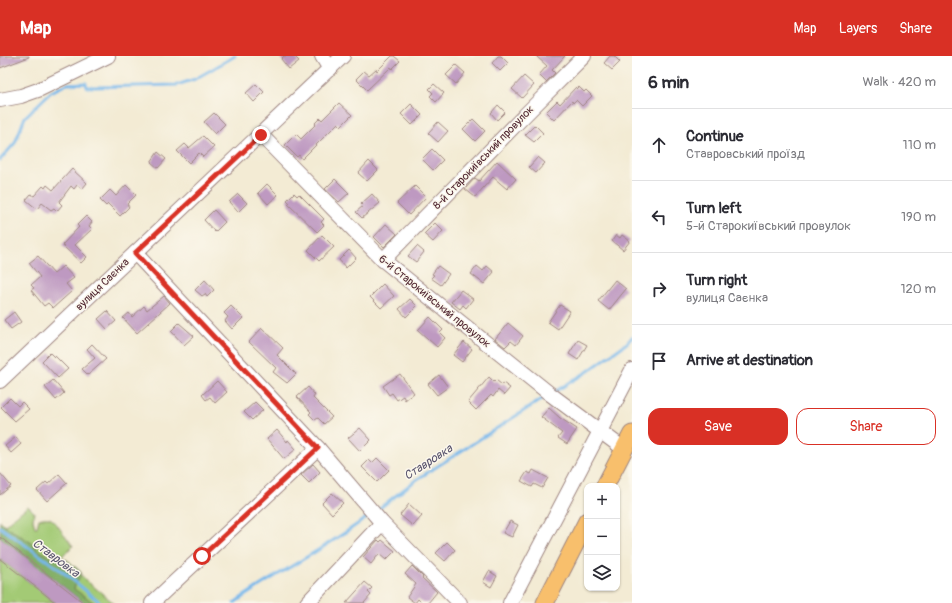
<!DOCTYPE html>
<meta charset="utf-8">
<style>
:root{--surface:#fff;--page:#f2f2f3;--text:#2b2b33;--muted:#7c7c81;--line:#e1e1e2;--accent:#d93025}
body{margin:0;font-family:Pangolin,sans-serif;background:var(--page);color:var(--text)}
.controls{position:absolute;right:12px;bottom:12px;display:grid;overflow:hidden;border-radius:8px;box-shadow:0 1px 3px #0004}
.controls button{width:36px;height:36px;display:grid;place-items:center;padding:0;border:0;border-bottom:1px solid var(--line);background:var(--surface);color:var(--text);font:20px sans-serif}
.stop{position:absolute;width:12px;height:12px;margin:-9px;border:3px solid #d93025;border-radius:50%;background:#fff}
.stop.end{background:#d93025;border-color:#fff;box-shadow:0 1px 4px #0008}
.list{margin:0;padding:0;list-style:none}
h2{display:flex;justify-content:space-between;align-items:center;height:52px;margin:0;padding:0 16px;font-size:17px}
h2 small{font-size:13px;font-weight:400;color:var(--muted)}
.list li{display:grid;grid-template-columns:26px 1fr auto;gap:12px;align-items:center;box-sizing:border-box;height:72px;padding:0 16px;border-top:1px solid var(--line)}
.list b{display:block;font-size:15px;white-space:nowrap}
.list p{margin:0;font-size:13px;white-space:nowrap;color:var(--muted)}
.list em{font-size:13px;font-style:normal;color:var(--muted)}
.actions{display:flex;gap:8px;padding:12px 16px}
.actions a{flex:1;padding:9px 0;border:1px solid var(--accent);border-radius:12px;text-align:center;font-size:14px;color:var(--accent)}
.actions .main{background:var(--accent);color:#fff}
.icon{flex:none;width:22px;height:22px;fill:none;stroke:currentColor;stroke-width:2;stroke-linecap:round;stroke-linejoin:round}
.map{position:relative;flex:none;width:632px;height:547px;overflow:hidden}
header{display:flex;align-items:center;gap:24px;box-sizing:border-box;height:56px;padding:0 20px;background:var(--accent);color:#fff}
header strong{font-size:19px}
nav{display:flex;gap:22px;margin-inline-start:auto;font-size:14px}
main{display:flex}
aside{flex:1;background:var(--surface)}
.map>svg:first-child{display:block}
.green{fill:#a3ca74;stroke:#767450}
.forest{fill:#82ae66;stroke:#666648}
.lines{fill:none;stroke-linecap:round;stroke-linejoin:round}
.stream{stroke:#76b7eb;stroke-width:3}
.building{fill:#be99c1}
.minor-casing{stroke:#9e8580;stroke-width:16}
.major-casing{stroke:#9e8580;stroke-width:19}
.minor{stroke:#fff;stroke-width:14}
.major{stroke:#f8bf6c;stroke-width:17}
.route{stroke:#d93025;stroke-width:5}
.labels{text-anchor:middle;stroke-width:3;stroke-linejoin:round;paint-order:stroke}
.street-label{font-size:11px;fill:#4a1f2b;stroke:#fbf7ec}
.water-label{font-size:12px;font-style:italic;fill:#59546e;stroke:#fbf7ec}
</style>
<header>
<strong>Map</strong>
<nav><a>Map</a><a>Layers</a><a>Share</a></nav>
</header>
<main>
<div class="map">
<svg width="632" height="547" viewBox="0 0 632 547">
<rect width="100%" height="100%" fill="#fbf7ec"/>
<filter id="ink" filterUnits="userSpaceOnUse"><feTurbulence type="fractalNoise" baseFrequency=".025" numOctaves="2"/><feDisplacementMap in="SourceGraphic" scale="8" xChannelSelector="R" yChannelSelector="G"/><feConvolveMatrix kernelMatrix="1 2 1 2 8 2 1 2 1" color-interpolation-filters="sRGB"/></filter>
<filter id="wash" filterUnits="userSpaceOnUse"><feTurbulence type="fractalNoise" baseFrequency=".012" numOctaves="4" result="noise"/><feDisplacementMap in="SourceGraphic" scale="16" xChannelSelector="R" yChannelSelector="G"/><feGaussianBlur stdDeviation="0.9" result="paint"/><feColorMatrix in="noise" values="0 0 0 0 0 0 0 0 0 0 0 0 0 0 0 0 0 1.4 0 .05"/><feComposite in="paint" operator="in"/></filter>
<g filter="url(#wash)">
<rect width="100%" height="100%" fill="#f3ebd4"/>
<g class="green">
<path d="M 28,450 L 34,456 L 33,464 L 35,471 L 37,471 L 39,463 C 44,461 50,461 54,465 L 73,490 L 63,499 L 62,502 L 67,504 L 81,516 L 81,520 L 83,522 L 114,547 L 84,547 L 0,465 L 5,469 Z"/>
<path d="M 0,503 L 56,547 L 0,547 Z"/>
</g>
<path class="forest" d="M 0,465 L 8,472 L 32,487 L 37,493 L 51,502 L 62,502 L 67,504 L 81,516 C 81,523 75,527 74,533 L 94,547 L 84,547 L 0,481 Z"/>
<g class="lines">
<g class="stream">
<path d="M 0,104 L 15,87 L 25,61 L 51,36 L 67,28 L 86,27 L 87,31 L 92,31 L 177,29 L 195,23 L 235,0"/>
<path d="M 554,336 L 587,316 L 627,287 L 632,281"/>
<path d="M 376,455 L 416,424 L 547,340"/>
<path d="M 0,471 L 63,516 L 101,547"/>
<path d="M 234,547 C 278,516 327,492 370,459"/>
</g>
</g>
<g id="blocks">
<g class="building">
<path d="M 0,0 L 29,0 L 29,1 L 0,12 Z"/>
<path d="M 284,0 L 294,0 L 299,5 L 289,13 L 281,3 Z"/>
<path d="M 392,0 L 394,0 L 400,5 L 392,13 L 391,11 L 367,34 L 356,23 L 364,15 L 369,19 L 376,13 L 377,15 Z"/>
<path d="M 498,0 L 501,0 L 508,7 L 500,15 L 492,7 Z"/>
<path d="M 536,0 L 565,0 L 552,14 L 555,17 L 546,26 L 539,19 L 547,10 Z"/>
<path d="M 610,0 L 614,0 L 620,6 L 612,14 L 604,7 Z"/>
<path d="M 456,9 L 465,17 L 456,28 L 446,19 Z"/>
<path d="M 524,20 L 534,29 L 522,42 L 512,33 Z"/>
<path d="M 256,28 L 264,36 L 254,46 L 246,37 Z"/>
<path d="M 434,28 L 444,37 L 436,46 L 430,40 L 433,37 L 429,33 Z"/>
<path d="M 576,31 L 577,33 L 579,31 L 584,36 L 586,34 L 592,40 L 582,50 L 576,44 L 573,47 L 572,45 L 554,64 L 546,56 L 557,45 L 560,48 Z"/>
<path d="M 339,47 L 352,59 L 341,70 L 338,67 L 302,103 L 299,99 L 297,101 L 285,89 L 296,78 L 301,83 L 316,68 L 315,67 L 320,62 L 322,64 Z"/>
<path d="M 411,48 L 422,59 L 412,69 L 401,58 Z"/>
<path d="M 498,49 L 505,56 L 497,64 L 491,57 Z"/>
<path d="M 214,57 L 225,68 L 215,78 L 204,66 Z"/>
<path d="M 473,63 L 485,75 L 475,85 L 463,73 Z"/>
<path d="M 438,66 L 448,75 L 438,86 L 428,77 Z"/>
<path d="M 535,69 L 543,77 L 534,86 L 525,79 Z"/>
<path d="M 203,80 L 214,91 L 203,101 L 199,97 L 189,107 L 177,95 L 185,88 L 189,92 Z"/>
<path d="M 432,93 L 443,104 L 433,114 L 422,103 Z"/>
<path d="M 158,96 L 166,103 L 158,112 L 151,106 Z"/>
<path d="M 538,101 L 545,107 L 536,117 L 529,111 Z"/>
<path d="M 369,105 L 378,114 L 367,125 L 358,117 Z"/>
<path d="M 497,105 L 516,123 L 507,133 L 493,121 L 475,141 L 465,133 L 475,122 L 479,125 Z"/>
<path d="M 72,113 L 87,127 L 82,133 L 77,129 L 74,133 L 71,130 L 59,146 L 62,149 L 57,155 L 54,152 L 51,154 L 42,147 L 37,153 L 26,144 L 31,138 L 34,140 L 43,130 L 45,132 L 47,129 L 53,134 Z"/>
<path d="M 335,123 L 349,137 L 339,146 L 325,133 Z"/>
<path d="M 267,128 L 278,139 L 268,148 L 258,137 Z"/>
<path d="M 126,129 L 136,139 L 127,148 L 129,151 L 120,160 L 108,148 L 106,150 L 100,144 L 110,134 L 116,140 Z"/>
<path d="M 415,130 L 426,141 L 409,159 L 397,147 Z"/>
<path d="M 294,137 L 297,140 L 299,138 L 324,163 L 321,166 L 324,169 L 317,176 L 288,148 L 290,147 L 287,144 Z"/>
<path d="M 238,138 L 247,147 L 238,156 L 229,146 Z"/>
<path d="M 372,138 L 380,147 L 362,162 L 356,156 L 363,150 L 361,148 Z"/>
<path d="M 214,154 L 225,166 L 215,176 L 204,164 Z"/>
<path d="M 86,160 L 92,166 L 89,170 L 92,173 L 75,189 L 87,201 L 81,207 L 62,189 L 79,171 L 77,169 Z"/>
<path d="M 435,167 L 443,175 L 433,186 L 424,178 Z"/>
<path d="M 386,168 L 397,178 L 384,191 L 374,181 Z"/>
<path d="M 322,179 L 334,191 L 319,205 L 308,194 Z"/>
<path d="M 616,179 L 620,182 L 622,179 L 630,185 L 623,194 L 612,185 Z"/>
<path d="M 417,190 L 424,196 L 416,206 L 408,200 Z"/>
<path d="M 349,194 L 356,202 L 346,212 L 339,204 Z"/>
<path d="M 38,200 L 54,218 L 63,210 L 74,222 L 66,228 L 72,235 L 53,252 L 48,247 L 44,250 L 31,234 L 34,232 L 31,229 L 40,221 L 29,207 Z"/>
<path d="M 438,210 L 449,218 L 441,229 L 431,222 L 434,219 L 432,218 Z"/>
<path d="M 477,210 L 483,215 L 487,210 L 494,216 L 484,228 L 471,218 Z"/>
<path d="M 205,224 L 214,234 L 207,241 L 205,238 L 202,240 L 195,234 Z"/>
<path d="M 615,224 L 626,233 L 609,254 L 598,245 Z"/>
<path d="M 383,228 L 394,240 L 381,252 L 370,241 Z"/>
<path d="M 461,234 L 473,243 L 466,252 L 463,249 L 460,253 L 451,246 Z"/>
<path d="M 164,240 L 170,247 L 137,277 L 123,262 L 129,257 L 132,261 L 144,250 L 147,254 Z"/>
<path d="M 410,243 L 417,250 L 406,261 L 399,253 Z"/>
<path d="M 560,249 L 570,255 L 558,273 L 548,266 Z"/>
<path d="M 231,250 L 243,262 L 232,273 L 225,265 L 228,261 L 224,257 Z"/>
<path d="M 107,255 L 116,265 L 107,273 L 98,263 Z"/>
<path d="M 14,256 L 21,266 L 11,273 L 4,264 Z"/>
<path d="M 430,261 L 443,274 L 440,277 L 445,282 L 437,291 L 418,274 Z"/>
<path d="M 179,267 L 194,280 L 184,289 L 171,275 Z"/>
<path d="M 508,267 L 523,280 L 516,289 L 511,285 L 505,291 L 495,283 Z"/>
<path d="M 262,272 L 283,292 L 277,299 L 296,318 L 287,327 L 273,316 L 276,312 L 249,286 Z"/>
<path d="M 578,284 L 587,289 L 578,304 L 569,298 Z"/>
<path d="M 464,286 L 472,293 L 462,306 L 453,299 Z"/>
<path d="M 92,288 L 106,303 L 88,319 L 82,313 L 95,302 L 87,293 Z"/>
<path d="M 50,297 L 54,301 L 55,300 L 68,313 L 58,322 L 42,305 Z"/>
<path d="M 400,318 L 414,337 L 405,344 L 403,340 L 397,344 L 392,337 L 389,339 L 383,330 Z"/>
<path d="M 439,319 L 448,331 L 437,339 L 428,328 Z"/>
<path d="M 489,321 L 494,326 L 496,324 L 502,329 L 503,327 L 510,332 L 504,339 L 498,334 L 493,341 L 491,339 L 476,354 L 468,346 Z"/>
<path d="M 53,324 L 64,337 L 56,344 L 45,331 Z"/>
<path d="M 217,325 L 227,336 L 215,347 L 210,341 L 206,344 L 202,339 Z"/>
<path d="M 308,331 L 315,339 L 313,342 L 332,361 L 324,368 L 318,362 L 315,364 L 309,358 L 311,356 L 297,341 Z"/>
<path d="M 10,342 L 18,350 L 22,346 L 29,353 L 15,365 L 1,351 Z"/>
<path d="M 255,346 L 263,354 L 252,364 L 244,356 Z"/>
<path d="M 549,352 L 560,362 L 577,373 L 567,388 L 558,382 L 562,377 L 541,361 Z"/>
<path d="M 360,372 L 371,384 L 360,395 L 348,382 Z"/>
<path d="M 277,374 L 287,386 L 288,384 L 296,393 L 284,403 L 267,383 Z"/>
<path d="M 16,381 L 21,388 L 11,397 L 5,390 Z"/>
<path d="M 377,402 L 389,414 L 377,426 L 362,411 L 369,404 L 372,407 Z"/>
<path d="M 313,408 L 320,416 L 309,427 L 301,419 Z"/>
<path d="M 533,414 L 548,422 L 542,432 L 534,428 L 532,431 L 521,425 L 527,416 L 531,418 Z"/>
<path d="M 0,417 L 11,430 L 0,439 Z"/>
<path d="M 59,418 L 67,427 L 47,445 L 37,434 L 46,426 L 48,428 Z"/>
<path d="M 332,437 L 343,447 L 332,458 L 322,447 Z"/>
<path d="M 409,448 L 422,460 L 413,470 L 400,459 Z"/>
<path d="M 510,465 L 518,469 L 512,481 L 503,477 Z"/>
<path d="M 0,481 L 84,547 L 56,547 L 0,503 Z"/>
<path d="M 378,484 L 380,486 L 382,484 L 395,495 L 386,504 L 379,498 L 371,508 L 363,501 Z"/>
<path d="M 447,486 L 455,494 L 445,505 L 436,497 Z"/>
<path d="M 412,510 L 423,521 L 422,522 L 437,536 L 428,547 L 422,547 L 418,543 L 415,547 L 407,541 L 416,528 L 405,518 Z"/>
<path d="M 489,515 L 497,520 L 491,531 L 483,526 Z"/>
<path d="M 365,526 L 372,532 L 368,536 L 371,539 L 364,547 L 346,547 Z"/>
</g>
</g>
</g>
<g filter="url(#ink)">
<use href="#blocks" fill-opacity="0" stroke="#9e8580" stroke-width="1"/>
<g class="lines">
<g class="minor-casing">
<g id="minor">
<path d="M 322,0 L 330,13"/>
<path d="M 0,44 L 21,40 L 38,34 L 108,0"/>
<path d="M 261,79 L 383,204 L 550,338 L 624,393"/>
<path d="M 135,197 L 318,392 L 382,467 L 460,547"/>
<path d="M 383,204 L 526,58 L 584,0"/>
<path d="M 0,325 L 343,0"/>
<path d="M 152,547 L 318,392"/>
<path d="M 307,547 L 382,467"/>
<path d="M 510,547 L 632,314"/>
</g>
</g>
<g class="major-casing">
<g id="major">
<path d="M 605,430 L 632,378"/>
<path d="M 545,547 L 587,465"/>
</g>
</g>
<use href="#minor" class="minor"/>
<use href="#major" class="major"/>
</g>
</g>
<g class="lines" filter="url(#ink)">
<path class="route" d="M 202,500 L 318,392 L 135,197 L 261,79"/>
</g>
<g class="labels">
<g class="street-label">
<text transform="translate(483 101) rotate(-46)" y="4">8-й Старокиївський провулок</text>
<text transform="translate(102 228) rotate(-44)" y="4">вулиця Саєнка</text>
<text transform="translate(435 245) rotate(39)" y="4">6-й Старокиївський провулок</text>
</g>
<g class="water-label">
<text transform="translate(428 406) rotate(-33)" y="4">Ставровка</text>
<text transform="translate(56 502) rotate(37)" y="4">Ставровка</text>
</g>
</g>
</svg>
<div class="controls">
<button>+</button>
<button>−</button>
<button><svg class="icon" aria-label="layers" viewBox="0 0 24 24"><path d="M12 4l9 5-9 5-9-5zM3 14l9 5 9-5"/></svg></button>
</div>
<div class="stop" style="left:202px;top:500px"></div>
<div class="stop end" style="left:261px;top:79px"></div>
</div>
<aside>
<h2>6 min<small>Walk · 420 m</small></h2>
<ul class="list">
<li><svg class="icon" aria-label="ahead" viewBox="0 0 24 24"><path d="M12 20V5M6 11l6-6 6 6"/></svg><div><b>Continue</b><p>Ставровський проїзд</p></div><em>110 m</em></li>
<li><svg class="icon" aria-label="left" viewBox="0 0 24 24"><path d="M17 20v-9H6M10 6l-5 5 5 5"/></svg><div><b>Turn left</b><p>5-й Старокиївський провулок</p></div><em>190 m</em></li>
<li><svg class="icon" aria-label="right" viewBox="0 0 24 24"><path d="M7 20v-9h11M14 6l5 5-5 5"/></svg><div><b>Turn right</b><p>вулиця Саєнка</p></div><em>120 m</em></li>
<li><svg class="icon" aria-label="arrive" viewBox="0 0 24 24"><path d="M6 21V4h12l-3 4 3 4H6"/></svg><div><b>Arrive at destination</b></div></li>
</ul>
<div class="actions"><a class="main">Save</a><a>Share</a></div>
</aside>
</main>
